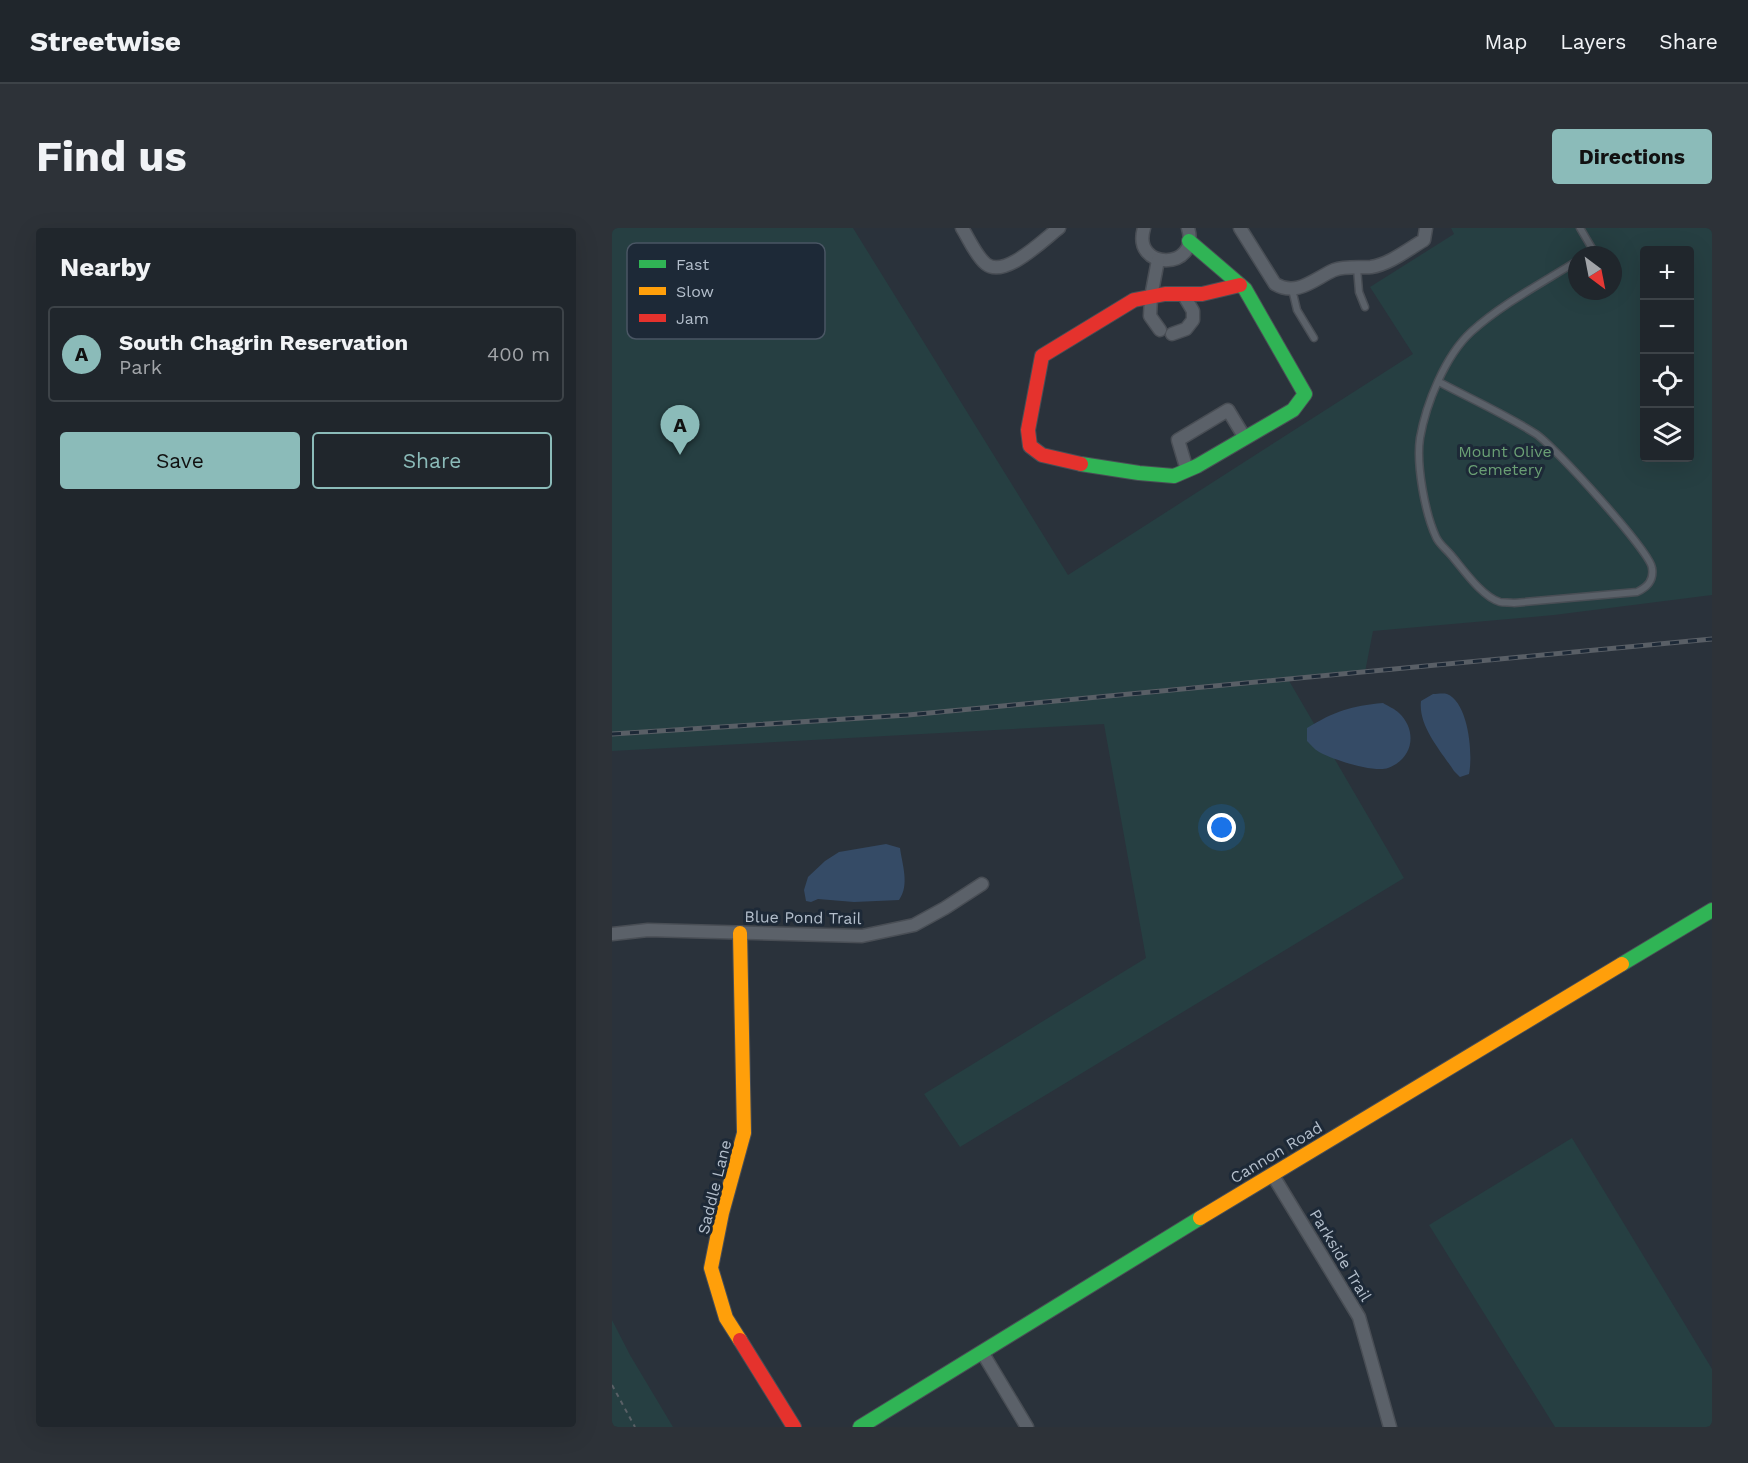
<!DOCTYPE html>
<meta charset="utf-8">
<style>
:root{--surface:#20262c;--page:#2d3238;--text:#f1f3f6;--muted:#a2a5a9;--line:#3d4348;--accent:#8bbbb9}
body{margin:0;font-family:"Work Sans",sans-serif;background:var(--page);color:var(--text)}
.controls{position:absolute;right:18px;top:18px;display:grid;overflow:hidden;border-radius:6px;box-shadow:0 6px 24px #0002}
.controls button{width:54px;height:54px;display:grid;place-items:center;padding:0;border:0;border-bottom:2px solid var(--line);background:var(--surface);color:var(--text);font:30px sans-serif}
.compass{position:absolute;left:956px;top:18px;width:54px;height:54px;border-radius:50%;background:var(--surface);box-shadow:0 6px 24px #0002;rotate:148deg}
.you{position:absolute;left:610px;top:600px;width:21px;height:21px;margin:-15px;border:4px solid #fff;border-radius:50%;background:#1a73e8;box-shadow:0 0 0 9px #1a73e833}
.badge{display:grid;place-items:center;width:39px;height:39px;border-radius:50%;background:var(--accent);color:#111;font-size:20px;font-weight:700}
.pin{position:absolute;translate:-50% -50px;filter:drop-shadow(0 2px 3px #0008)}
.pin::after{content:'';position:absolute;top:32px;width:21px;height:18px;background:inherit;clip-path:polygon(0 0,100% 0,50% 100%)}
.list{margin:0;padding:0;list-style:none}
h2{display:flex;justify-content:space-between;align-items:center;height:78px;margin:0;padding:0 24px;font-size:26px}
h2 small{font-size:20px;font-weight:400;color:var(--muted)}
.list li{display:grid;grid-template-columns:39px 1fr auto;gap:18px;align-items:center;box-sizing:border-box;height:96px;margin:0 12px 12px;padding:0 12px;border:2px solid var(--line);border-radius:6px}
.list b{display:block;font-size:22px;white-space:nowrap}
.list p{margin:0;font-size:20px;white-space:nowrap;color:var(--muted)}
.list em{font-size:20px;font-style:normal;color:var(--muted)}
.actions{display:flex;gap:12px;padding:18px 24px}
.actions a{flex:1;padding:14px 0;border:2px solid var(--accent);border-radius:6px;text-align:center;font-size:21px;color:var(--accent)}
.actions .main{background:var(--accent);color:#111}
.icon{flex:none;width:33px;height:33px;fill:none;stroke:currentColor;stroke-width:2;stroke-linecap:round;stroke-linejoin:round}
.map{position:relative;flex:none;width:1100px;height:1199px;overflow:hidden;border-radius:6px}
header{display:flex;align-items:center;gap:36px;box-sizing:border-box;height:84px;padding:0 30px;background:var(--surface);border-bottom:2px solid var(--line)}
header strong{font-size:28px}
nav{display:flex;gap:33px;margin-inline-start:auto;font-size:21px}
.intro{display:flex;align-items:center;justify-content:space-between;box-sizing:border-box;height:144px;padding:0 36px}
h1{margin:0;font-size:42px}
.button{padding:15px 27px;border-radius:6px;background:var(--accent);color:#111;font-size:21px;font-weight:700}
main{display:flex;gap:36px;padding:0 36px}
aside{flex:1;background:var(--surface);border-radius:6px;box-shadow:0 6px 24px #0002}
.map>svg:first-child{display:block}
.green{fill:#263f42;fill-rule:evenodd}
.water{fill:#354b66}
.lines{fill:none;stroke-linecap:round;stroke-linejoin:round}
.lane-casing{stroke:#494e55;stroke-width:9}
.street-casing{stroke:#494e55;stroke-width:15}
.fast-casing{stroke:#494e55;stroke-width:16}
.slow-casing{stroke:#494e55;stroke-width:16}
.jam-casing{stroke:#494e55;stroke-width:16}
.path{stroke:#596066;stroke-width:2;stroke-dasharray:4.5 4.5;stroke-linecap:butt}
.lane{stroke:#5b6169;stroke-width:6}
.street{stroke:#5b6169;stroke-width:12}
.fast{stroke:#30b455;stroke-width:14}
.slow{stroke:#ff9f0a;stroke-width:14}
.jam{stroke:#e5322d;stroke-width:14}
.rail-casing{stroke:#595f66;stroke-width:5}
.rail{stroke:#1d2937;stroke-width:3;stroke-dasharray:9;stroke-linecap:butt}
.labels{text-anchor:middle;stroke-width:6;stroke-linejoin:round;paint-order:stroke}
.park-label{font-size:16px;fill:#6a9f74;stroke:#1d2937}
.street-label{font-size:16px;fill:#b4bfcc;stroke:#1d2937}
.key{fill:#1d2937;stroke:#4a5664;stroke-width:1.5}
.key-label{font-size:16px;fill:#b4bfcc}
</style>
<header>
<strong>Streetwise</strong>
<nav><a>Map</a><a>Layers</a><a>Share</a></nav>
</header>
<div class="intro"><h1>Find us</h1><a class="button">Directions</a></div>
<main>
<aside>
<h2>Nearby<small></small></h2>
<ul class="list">
<li><span class="badge">A</span><div><b>South Chagrin Reservation</b><p>Park</p></div><em>400 m</em></li>
</ul>
<div class="actions"><a class="main">Save</a><a>Share</a></div>
</aside>
<div class="map">
<svg width="1100" height="1199" viewBox="0 0 1100 1199">
<rect width="100%" height="100%" fill="#2a323b"/>
<g class="green">
<path d="M 0,0 L 241,0 L 456,347 L 801,126 L 758,59 L 842,6 L 839,0 L 1100,0 L 1100,367 L 942,387 L 761,403 L 753,444 L 676,451 L 792,650 L 348,919 L 312,866 L 534,730 L 492,496 L 0,523 ZM 1032,22 L 1078,22 L 1078,230 L 1032,230 ZM 965,27 L 1001,27 L 1001,63 L 965,63 Z"/>
<path d="M 960,910 L 1100,1141 L 1100,1199 L 943,1199 L 817,997 Z"/>
<path d="M 0,1092 L 18,1127 L 61,1199 L 0,1199 Z"/>
</g>
<g class="water">
<path d="M 821,466 C 825,466 831,465 835,466 C 857,475 861,527 857,546 L 848,549 L 842,543 C 829,523 806,498 809,473 Z"/>
<path d="M 771,475 C 776,478 783,481 787,485 C 806,503 801,531 776,540 C 763,545 722,532 709,525 C 704,523 699,517 695,513 L 695,500 C 723,483 739,478 771,475 Z"/>
<path d="M 274,616 L 288,620 C 290,636 298,657 287,672 L 242,674 L 206,671 L 199,674 L 194,673 L 192,662 L 196,649 L 213,633 L 227,624 Z"/>
</g>
<g class="lines">
<g class="lane-casing">
<g id="lane">
<path d="M 968,0 L 981,22 L 974,27"/>
<path d="M 745,40 L 747,64 L 753,79"/>
<path d="M 680,61 L 685,82 L 702,110"/>
<path d="M 827,154 C 859,171 893,186 924,206 C 940,216 1039,324 1040,340 C 1042,352 1036,359 1025,364 L 902,375 C 898,374 892,375 888,374 C 870,369 851,341 839,327 C 834,321 827,316 824,309 C 813,285 804,237 808,210 C 814,176 833,128 859,104 C 890,76 930,55 965,33"/>
</g>
</g>
<g class="street-casing">
<g id="street">
<path d="M 350,0 C 357,11 364,28 374,36 C 393,51 432,11 447,0"/>
<path d="M 532,0 C 519,43 589,43 576,0"/>
<path d="M 628,0 L 663,56 C 685,69 702,51 722,42 C 733,38 747,40 759,39 C 778,36 795,22 812,12 L 814,0"/>
<path d="M 546,32 L 539,69 L 538,88 L 548,102"/>
<path d="M 560,106 L 574,101 L 581,92 L 581,83 L 571,66"/>
<path d="M 575,242 L 566,212 L 616,182 L 633,210"/>
<path d="M 0,706 L 36,702 L 250,708 L 302,697 L 333,680 L 370,656"/>
<path d="M 660,946 L 747,1089 L 778,1199"/>
<path d="M 370,1124 L 415,1199"/>
</g>
</g>
<g class="fast-casing">
<g id="fast">
<path d="M 469,236 L 527,245 L 562,248 L 585,238 L 681,182 L 693,166 L 633,61 L 577,13"/>
<path d="M 1010,736 L 1100,682"/>
<path d="M 248,1199 L 588,990"/>
</g>
</g>
<g class="slow-casing">
<g id="slow">
<path d="M 588,990 L 1010,736"/>
<path d="M 128,1112 L 114,1090 L 99,1040 L 110,985 L 132,905 L 128,705"/>
</g>
</g>
<g class="jam-casing">
<g id="jam">
<path d="M 469,236 L 430,227 L 418,218 L 416,202 L 430,128 L 522,72 L 553,66 L 590,66 L 628,57"/>
<path d="M 128,1112 L 182,1199"/>
</g>
</g>
<path class="path" d="M 0,1157 L 23,1199"/>
<use href="#lane" class="lane"/>
<use href="#street" class="street"/>
<use href="#fast" class="fast"/>
<use href="#slow" class="slow"/>
<use href="#jam" class="jam"/>
<g class="rail-casing">
<path id="rail" d="M 0,506 L 296,487 L 1100,411"/>
</g>
<use href="#rail" class="rail"/>
</g>
<g class="labels">
<g class="park-label">
<text x="893" y="229">Mount Olive<tspan x="893" dy="18">Cemetery</tspan></text>
</g>
<g class="street-label">
<text transform="translate(191 689) rotate(1)" y="6">Blue Pond Trail</text>
<text transform="translate(664 924) rotate(-31)" y="6">Cannon Road</text>
<text transform="translate(102 959) rotate(-76)" y="6">Saddle Lane</text>
<text transform="translate(729 1027) rotate(59)" y="6">Parkside Trail</text>
</g>
</g>
<rect x="15" y="15" width="198" height="96" rx="9" class="key"/>
<rect x="27" y="32" width="27" height="8" fill="#30b455"/>
<rect x="27" y="59" width="27" height="8" fill="#ff9f0a"/>
<rect x="27" y="86" width="27" height="8" fill="#e5322d"/>
<g class="key-label">
<text x="64" y="42">Fast</text>
<text x="64" y="69">Slow</text>
<text x="64" y="96">Jam</text>
</g>
</svg>
<div class="controls">
<button>+</button>
<button>−</button>
<button><svg class="icon" aria-label="locate" viewBox="0 0 24 24"><circle cx="12" cy="12" r="6"/><path d="M12 2v4M12 18v4M2 12h4M18 12h4"/></svg></button>
<button><svg class="icon" aria-label="layers" viewBox="0 0 24 24"><path d="M12 4l9 5-9 5-9-5zM3 14l9 5 9-5"/></svg></button>
</div>
<svg class="compass" viewBox="-18 -18 36 36"><path d="M0-13l5 13h-10z" fill="#e53935"/><path d="M0 13l5-13h-10z" fill="#a2a5a9"/></svg>
<div class="you"></div>
<div class="pin badge" style="left:68px;top:227px">A</div>
</div>
</main>
